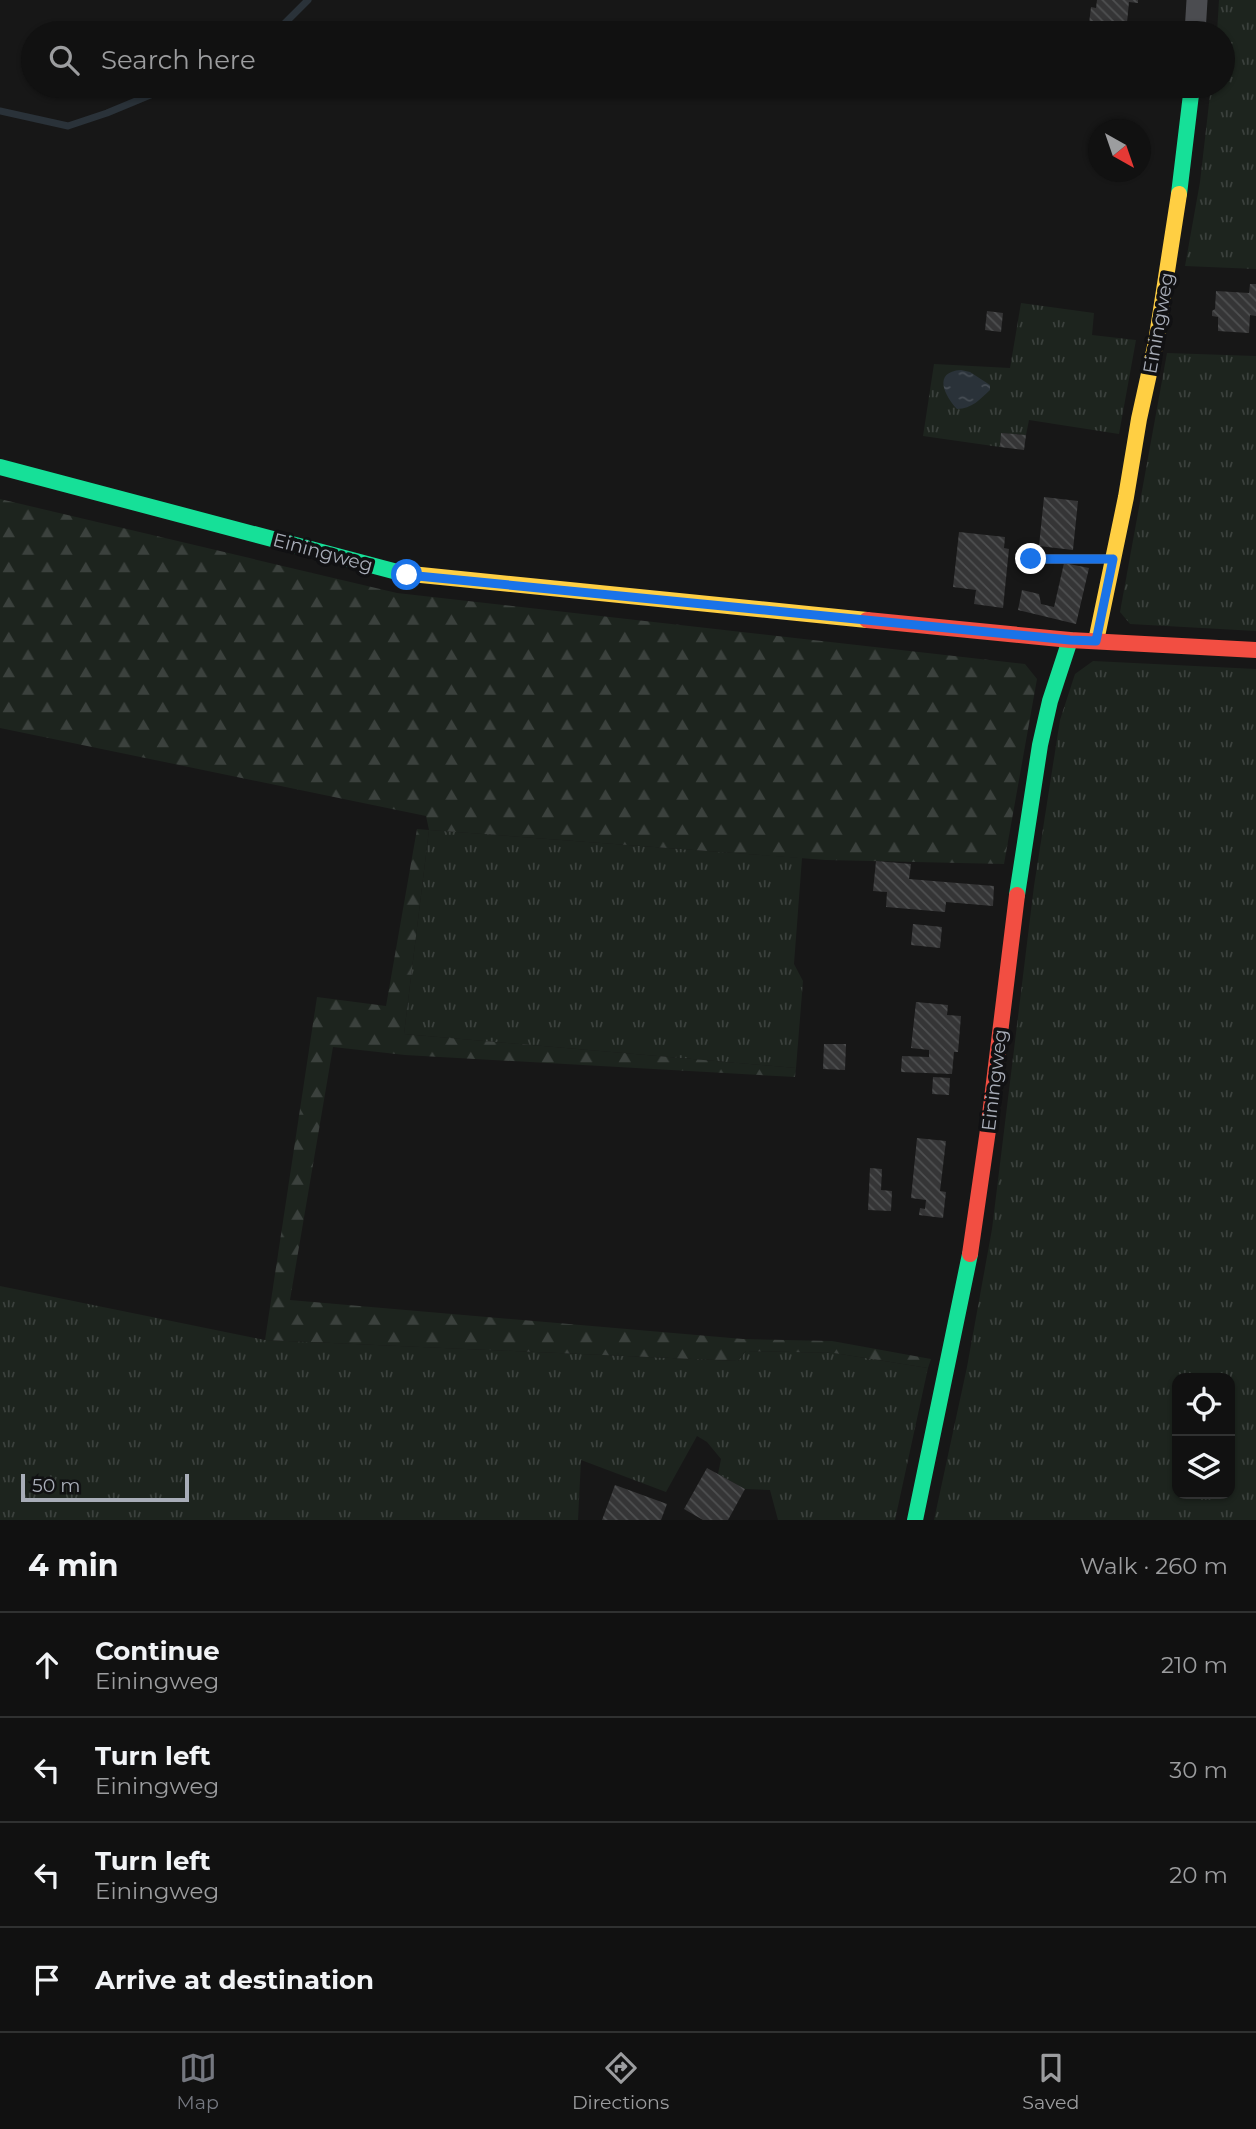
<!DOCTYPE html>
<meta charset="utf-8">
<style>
:root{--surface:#111;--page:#1a1a1a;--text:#f1f3f6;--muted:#9c9d9f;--line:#303131;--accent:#757880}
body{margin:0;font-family:Montserrat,sans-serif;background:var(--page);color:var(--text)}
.controls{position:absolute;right:21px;bottom:21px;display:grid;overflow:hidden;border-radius:14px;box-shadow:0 2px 5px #0004}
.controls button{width:63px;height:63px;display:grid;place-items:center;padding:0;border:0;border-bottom:2px solid var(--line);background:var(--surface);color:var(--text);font:35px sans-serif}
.compass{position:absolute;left:1088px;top:119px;width:63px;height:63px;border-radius:50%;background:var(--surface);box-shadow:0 2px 5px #0004;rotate:140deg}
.scale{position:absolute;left:21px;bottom:18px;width:168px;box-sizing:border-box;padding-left:7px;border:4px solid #a8adb8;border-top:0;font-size:19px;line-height:24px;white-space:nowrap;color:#a8adb8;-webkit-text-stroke:5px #111113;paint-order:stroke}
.stop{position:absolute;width:21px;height:21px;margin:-16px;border:5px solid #1a73e8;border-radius:50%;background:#fff}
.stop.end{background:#1a73e8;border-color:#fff;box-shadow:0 2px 7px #0008}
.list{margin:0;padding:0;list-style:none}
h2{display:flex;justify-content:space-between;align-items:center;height:91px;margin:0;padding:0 28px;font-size:30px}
h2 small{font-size:23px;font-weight:400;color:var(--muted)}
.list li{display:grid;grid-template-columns:46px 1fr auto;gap:21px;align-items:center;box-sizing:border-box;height:105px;padding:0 28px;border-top:2px solid var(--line)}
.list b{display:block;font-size:26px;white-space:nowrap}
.list p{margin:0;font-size:23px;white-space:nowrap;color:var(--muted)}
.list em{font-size:23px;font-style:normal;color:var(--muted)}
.icon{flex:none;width:38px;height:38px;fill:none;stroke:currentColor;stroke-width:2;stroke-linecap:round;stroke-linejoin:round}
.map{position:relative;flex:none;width:1256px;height:1520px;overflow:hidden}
.search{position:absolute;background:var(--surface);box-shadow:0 2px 5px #0004;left:21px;right:21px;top:21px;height:77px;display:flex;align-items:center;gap:18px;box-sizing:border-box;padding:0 24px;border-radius:38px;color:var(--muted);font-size:26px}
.sheet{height:511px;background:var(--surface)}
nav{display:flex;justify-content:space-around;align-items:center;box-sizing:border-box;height:98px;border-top:2px solid var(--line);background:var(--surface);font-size:19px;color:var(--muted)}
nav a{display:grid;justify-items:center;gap:4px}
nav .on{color:var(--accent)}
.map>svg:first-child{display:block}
.grass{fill:url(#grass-tufts);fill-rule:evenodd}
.forest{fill:url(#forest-firs)}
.water{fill:url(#water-ripples)}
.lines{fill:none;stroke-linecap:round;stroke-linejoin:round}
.stream{stroke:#2a3239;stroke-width:7}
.building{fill:url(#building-back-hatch)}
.lane{stroke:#4b4c50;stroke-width:10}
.street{stroke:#4b4c50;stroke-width:21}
.fast{stroke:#16e098;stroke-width:16}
.slow{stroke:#ffcf43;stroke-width:16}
.jam{stroke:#f24e42;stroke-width:16}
.route{stroke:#1a73e8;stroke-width:9}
.labels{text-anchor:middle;stroke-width:7;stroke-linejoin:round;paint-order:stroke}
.street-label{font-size:19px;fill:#a8adb8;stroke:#111113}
</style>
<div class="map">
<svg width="1256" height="1520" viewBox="0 0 1256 1520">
<defs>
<pattern id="grass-tufts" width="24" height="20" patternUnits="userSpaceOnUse" patternTransform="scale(1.75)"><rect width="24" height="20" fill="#1d241e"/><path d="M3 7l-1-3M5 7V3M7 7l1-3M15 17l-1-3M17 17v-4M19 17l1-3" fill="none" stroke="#3b413d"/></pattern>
<pattern id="forest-firs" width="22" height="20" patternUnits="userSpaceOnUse" patternTransform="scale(1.75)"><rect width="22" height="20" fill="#1d241e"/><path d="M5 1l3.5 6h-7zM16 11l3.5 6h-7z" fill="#3b413d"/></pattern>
<pattern id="water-ripples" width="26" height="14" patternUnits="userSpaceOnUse" patternTransform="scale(1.75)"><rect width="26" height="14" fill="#2a3239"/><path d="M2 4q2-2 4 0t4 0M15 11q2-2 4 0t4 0" fill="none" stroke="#464d54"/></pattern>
<pattern id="building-back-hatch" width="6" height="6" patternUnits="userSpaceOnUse" patternTransform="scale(1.75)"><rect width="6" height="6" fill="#353536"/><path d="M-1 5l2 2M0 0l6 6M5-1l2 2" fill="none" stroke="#4f5051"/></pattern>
</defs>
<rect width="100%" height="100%" fill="#171717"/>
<g class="grass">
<path d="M 1219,0 L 1256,0 L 1256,269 L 1185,266 L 1200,182 L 1211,86 L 1223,86 L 1223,33 L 1217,33 Z"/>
<path d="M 1021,303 L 1094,313 L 1092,335 L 1136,340 L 1119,434 L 1029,420 L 1026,435 L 1001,433 L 1000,447 L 923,436 L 934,364 L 1010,368 Z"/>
<path d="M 1167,353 L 1256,356 L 1256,631 L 1130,624 L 1120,612 Z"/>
<path d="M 1093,661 L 1256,669 L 1256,1520 L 934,1520 L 967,1367 L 992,1229 L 1034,886 L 1060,720 L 1075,674 ZM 1177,1378 L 1230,1378 L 1230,1494 L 1177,1494 Z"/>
<path d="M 429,830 L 802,858 L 794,964 L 803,981 L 796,1068 L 404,1034 Z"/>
<path d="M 0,1286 L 265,1340 L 738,1361 L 746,1351 L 834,1353 L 928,1368 L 895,1520 L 778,1520 L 770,1490 L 745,1489 L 718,1474 L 721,1459 L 707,1442 L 697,1436 L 666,1492 L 581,1460 L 578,1520 L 0,1520 Z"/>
</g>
<path class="forest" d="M 0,499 L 397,593 L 1025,664 L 1037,679 L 1004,864 L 826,860 L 429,830 L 404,1034 L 796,1068 L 795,1077 L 405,1055 L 333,1047 L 290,1300 L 743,1339 L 832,1341 L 931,1359 L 928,1368 L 834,1353 L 746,1351 L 738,1361 L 265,1340 L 317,997 L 386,1006 L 417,829 L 429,830 L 426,816 L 0,728 Z"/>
<path class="water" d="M 961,370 L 970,372 L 990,385 L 990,390 C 980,399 972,409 957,409 C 945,396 932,372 961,370 Z"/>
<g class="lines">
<g class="stream">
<path d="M 270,33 L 280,28 L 308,0"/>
<path d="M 0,111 L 68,126 L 107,113 L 172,86"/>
</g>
</g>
<g class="building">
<path d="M 1097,0 L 1138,0 L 1138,3 L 1129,2 L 1126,33 L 1088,32 L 1091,7 L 1096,8 Z"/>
<path d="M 1250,284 L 1256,284 L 1256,316 L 1250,315 L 1249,333 L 1218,331 L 1218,317 L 1212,316 L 1212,311 L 1215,309 L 1216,291 L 1249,293 Z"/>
<path d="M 987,311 L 1003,313 L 1001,332 L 985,330 Z"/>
<path d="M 1001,433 L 1026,435 L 1024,450 L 1000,447 Z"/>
<path d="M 1044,497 L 1078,501 L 1073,550 L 1039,546 Z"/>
<path d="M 959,532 L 1005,537 L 1004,548 L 1009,549 L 1003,608 L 974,604 L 976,590 L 953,587 Z"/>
<path d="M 1064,563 L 1089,568 L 1076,624 L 1018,610 L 1022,590 L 1039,594 L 1041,604 L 1054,607 Z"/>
<path d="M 876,861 L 911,864 L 909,879 L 994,886 L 993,906 L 946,902 L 945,912 L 886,907 L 887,892 L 873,891 Z"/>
<path d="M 913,924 L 942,927 L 940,948 L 911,945 Z"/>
<path d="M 916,1002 L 948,1005 L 947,1015 L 961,1016 L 958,1052 L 954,1052 L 952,1074 L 901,1072 L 902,1056 L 929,1057 L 929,1050 L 911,1048 Z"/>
<path d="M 824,1044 L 846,1044 L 845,1070 L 823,1069 Z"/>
<path d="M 933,1077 L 950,1078 L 949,1095 L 932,1094 Z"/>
<path d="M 917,1138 L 946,1141 L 940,1191 L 946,1192 L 943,1218 L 919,1215 L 920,1208 L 925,1209 L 926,1200 L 911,1198 Z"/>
<path d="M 870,1168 L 882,1169 L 881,1190 L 892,1191 L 891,1211 L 868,1210 Z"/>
<path d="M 707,1468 L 745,1489 L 728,1520 L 703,1520 L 684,1509 Z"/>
<path d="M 615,1485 L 667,1504 L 661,1520 L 602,1520 Z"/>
</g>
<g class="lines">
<path class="lane" d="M 1031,559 L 1111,559"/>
<path class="street" d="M 1195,33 L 1197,0"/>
<g class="fast">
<path d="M 1179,194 L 1192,86"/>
<path d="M 0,467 L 401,573"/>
<path d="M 1017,895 L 1040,745 L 1050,701 L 1070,640"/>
<path d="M 915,1520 L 970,1254"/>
</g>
<g class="slow">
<path d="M 401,573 L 867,620"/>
<path d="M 1096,641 L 1126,497 L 1139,419 L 1156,342 L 1179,194"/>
</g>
<g class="jam">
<path d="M 867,620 L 1070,640 L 1256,650"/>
<path d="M 970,1254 L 989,1123 L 1017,895"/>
</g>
</g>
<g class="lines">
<path class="route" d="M 407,575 L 1070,640 L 1096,641 L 1113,559 L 1031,559"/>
</g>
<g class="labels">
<g class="street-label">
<text transform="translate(1158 323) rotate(-80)" y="7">Einingweg</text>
<text transform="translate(323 552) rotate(15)" y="7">Einingweg</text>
<text transform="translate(994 1080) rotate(-83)" y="7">Einingweg</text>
</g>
</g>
</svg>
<div class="controls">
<button><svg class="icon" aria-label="locate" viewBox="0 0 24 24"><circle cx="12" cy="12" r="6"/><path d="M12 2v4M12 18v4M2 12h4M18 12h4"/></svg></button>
<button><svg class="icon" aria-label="layers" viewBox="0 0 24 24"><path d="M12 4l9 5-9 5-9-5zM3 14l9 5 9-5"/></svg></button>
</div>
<svg class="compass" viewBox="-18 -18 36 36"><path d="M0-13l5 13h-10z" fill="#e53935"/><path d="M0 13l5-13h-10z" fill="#9c9d9f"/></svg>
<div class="scale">50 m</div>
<div class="stop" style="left:407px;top:575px"></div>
<div class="stop end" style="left:1031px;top:559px"></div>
<div class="search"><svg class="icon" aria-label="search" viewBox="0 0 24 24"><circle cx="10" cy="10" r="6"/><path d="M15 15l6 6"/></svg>Search here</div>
</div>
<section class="sheet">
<h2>4 min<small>Walk · 260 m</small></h2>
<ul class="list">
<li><svg class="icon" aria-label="ahead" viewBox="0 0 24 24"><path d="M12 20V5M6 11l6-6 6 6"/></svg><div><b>Continue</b><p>Einingweg</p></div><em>210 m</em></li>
<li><svg class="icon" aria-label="left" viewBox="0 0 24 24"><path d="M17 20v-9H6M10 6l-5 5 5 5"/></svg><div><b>Turn left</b><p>Einingweg</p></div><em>30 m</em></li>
<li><svg class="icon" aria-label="left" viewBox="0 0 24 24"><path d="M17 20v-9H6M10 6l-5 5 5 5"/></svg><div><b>Turn left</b><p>Einingweg</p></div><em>20 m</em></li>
<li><svg class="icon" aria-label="arrive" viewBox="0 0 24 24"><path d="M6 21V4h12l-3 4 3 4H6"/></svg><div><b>Arrive at destination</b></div></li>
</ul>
</section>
<nav>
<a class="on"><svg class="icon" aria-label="map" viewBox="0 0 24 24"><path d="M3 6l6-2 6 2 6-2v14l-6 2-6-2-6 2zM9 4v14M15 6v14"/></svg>Map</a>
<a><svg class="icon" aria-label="directions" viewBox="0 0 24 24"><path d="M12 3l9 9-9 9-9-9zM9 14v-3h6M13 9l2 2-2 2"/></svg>Directions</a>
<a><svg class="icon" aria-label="saved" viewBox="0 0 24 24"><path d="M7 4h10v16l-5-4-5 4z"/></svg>Saved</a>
</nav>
